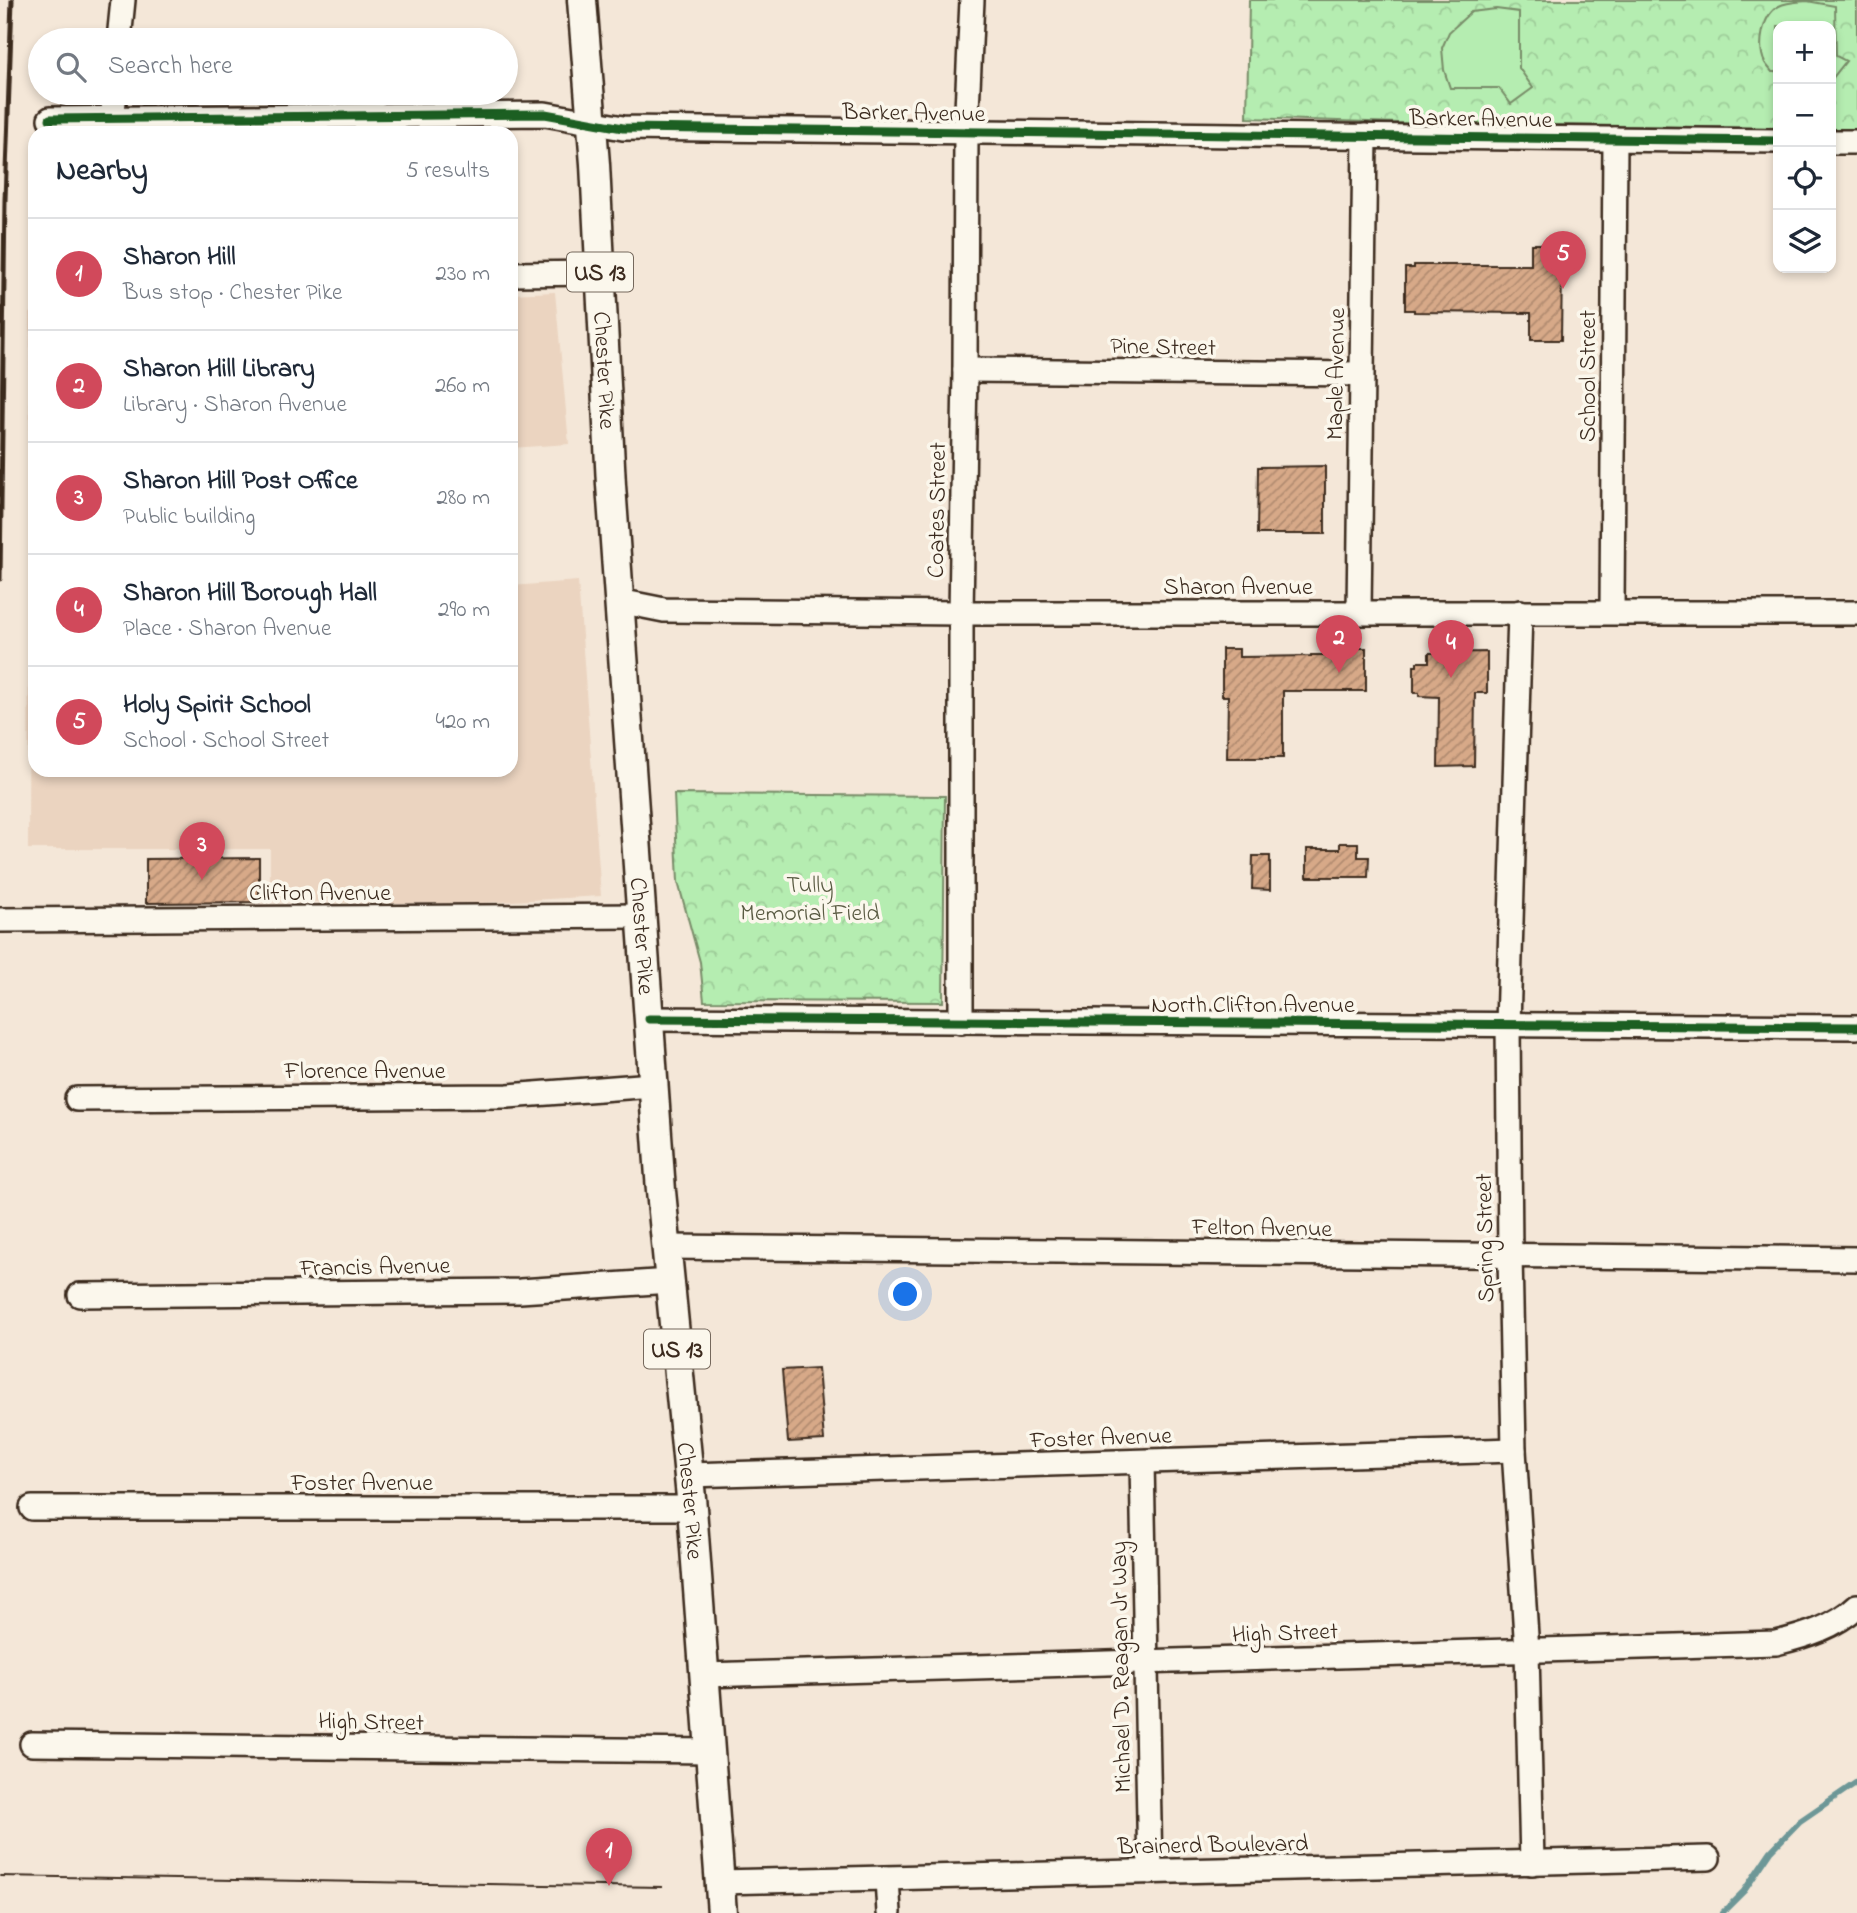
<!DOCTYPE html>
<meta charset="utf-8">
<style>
:root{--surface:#fff;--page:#f2f2f3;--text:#1f2937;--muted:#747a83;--line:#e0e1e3;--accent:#d1495b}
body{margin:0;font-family:"Indie Flower",sans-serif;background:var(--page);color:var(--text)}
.controls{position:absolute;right:21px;top:21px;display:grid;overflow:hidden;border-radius:14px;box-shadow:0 4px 10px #0003}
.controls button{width:63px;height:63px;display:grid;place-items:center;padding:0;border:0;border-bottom:2px solid var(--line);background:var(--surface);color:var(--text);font:35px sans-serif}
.you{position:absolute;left:906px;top:1295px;width:24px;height:24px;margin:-18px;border:5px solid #fff;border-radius:50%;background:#1a73e8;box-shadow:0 0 0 10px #1a73e833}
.badge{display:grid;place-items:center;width:46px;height:46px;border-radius:50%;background:var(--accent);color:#fff;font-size:23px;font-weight:700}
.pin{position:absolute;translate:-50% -58px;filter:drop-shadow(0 2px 4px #0008)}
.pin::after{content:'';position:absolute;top:37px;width:24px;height:21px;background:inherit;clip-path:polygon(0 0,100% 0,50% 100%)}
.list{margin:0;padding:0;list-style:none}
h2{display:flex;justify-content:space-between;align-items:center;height:91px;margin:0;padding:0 28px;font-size:30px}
h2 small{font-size:23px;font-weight:400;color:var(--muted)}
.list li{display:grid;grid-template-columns:46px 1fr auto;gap:21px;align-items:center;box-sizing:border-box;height:112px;padding:0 28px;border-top:2px solid var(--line)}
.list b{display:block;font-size:26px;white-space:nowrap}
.list p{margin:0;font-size:23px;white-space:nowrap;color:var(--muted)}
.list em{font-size:23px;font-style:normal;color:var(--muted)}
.icon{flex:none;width:38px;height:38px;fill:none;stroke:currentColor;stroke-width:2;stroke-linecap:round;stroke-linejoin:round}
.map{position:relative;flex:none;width:1857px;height:1913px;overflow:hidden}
.search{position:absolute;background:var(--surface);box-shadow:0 4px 10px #0003;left:28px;top:28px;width:490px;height:77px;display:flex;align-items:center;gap:18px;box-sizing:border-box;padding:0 24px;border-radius:38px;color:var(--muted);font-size:26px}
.panel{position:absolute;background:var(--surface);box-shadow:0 4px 10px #0003;left:28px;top:126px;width:490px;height:651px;border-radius:21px}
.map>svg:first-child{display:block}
.built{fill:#ebd4c0}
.park{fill:url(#park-crowns);stroke:#788c68;stroke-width:2}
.garden{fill:#b5edb1;stroke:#788c68;stroke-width:2}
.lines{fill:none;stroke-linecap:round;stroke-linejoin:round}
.stream{stroke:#6d9797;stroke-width:6}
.building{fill:url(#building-hatch);stroke:#3b2a1e;stroke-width:2}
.minor-casing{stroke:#3b2a1e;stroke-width:28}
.major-casing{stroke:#3b2a1e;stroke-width:33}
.minor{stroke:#fbf7ec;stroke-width:23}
.major{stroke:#fbf7ec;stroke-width:28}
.tram{stroke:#3b2a1e;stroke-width:2}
.rail{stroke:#3b2a1e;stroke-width:5}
.cycleway-casing{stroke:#fbf7ec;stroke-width:13}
.cycleway{stroke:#1b5e20;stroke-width:9}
.labels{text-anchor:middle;stroke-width:7;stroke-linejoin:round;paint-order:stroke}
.shield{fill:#fbf7ec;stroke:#75685c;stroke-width:2}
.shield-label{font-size:23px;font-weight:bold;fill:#3b2a1e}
.street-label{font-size:24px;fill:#3b2a1e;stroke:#fbf7ec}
.park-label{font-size:24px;fill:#5a5b43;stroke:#fbf7ec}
</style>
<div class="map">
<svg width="1857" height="1913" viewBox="0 0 1857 1913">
<defs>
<pattern id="park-crowns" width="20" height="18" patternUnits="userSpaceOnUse" patternTransform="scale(1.75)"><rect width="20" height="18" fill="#b5edb1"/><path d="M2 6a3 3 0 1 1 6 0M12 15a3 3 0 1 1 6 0" fill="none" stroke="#9dcb98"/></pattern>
<pattern id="building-hatch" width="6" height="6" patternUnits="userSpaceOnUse" patternTransform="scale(1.75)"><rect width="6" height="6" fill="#d7a988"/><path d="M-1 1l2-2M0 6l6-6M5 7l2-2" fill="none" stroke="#b08a6f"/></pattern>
</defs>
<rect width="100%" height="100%" fill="#f4e7d8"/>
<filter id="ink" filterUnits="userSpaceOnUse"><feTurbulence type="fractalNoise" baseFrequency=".0143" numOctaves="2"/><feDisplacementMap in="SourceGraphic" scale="14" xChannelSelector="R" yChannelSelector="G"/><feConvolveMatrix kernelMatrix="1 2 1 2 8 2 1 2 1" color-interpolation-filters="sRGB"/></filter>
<g filter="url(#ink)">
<g class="built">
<path d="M 555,292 L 569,444 L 511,448 L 511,294 Z"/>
<path d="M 30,312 L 35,312 L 35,770 L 511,770 L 511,586 L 578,581 L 601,896 L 463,904 L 270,901 L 270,849 L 28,849 Z"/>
</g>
<g class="park">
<path d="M 1249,0 L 1857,0 L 1857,130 L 1831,129 L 1831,26 L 1778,26 L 1778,128 L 1399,123 L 1247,118 Z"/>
<path d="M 674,794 L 945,796 L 943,1002 L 704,1001 L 700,962 L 678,882 Z"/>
</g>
<g class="garden">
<path d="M 1807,1 L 1835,6 L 1836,56 L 1846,61 L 1831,80 L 1831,26 L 1778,26 L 1778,72 L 1772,72 C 1770,69 1767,66 1765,63 C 1757,47 1762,15 1779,6 C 1787,2 1799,2 1807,1 Z"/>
<path d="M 1496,9 L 1519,12 L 1519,68 L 1533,88 L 1511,104 L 1499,88 L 1450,88 L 1444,70 L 1442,48 L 1449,32 L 1471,12 Z"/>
</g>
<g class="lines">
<path class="stream" d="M 1722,1913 L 1744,1891 L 1771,1851 L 1800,1821 L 1857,1782"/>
</g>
<g class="building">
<path d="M 1531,244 L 1565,244 L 1565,268 L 1562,267 L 1561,340 L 1531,340 L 1531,313 L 1414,312 L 1414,310 L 1405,310 L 1405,268 L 1414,268 L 1414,265 L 1531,265 Z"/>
<path d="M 1325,466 L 1325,534 L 1257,534 L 1258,467 Z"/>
<path d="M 1337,648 L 1366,648 L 1366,691 L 1283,691 L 1283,758 L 1227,758 L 1228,696 L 1222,696 L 1222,649 L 1239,649 L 1239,657 L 1311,656 L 1311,655 L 1337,655 Z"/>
<path d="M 1487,652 L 1487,693 L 1475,693 L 1474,766 L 1438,767 L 1439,697 L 1419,696 L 1419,693 L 1414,693 L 1414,666 L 1417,666 L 1417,662 L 1429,662 L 1429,653 Z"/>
<path d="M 1340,843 L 1358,843 L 1358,857 L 1369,857 L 1368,877 L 1307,877 L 1307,849 L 1340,849 Z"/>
<path d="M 1253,856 L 1270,856 L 1270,890 L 1252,889 Z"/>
<path d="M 259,858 L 259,902 L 146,903 L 146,859 Z"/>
<path d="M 818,1368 L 824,1440 L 788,1442 L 782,1370 Z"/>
</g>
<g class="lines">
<g class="minor-casing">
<g id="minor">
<path d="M 119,40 L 123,0"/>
<path d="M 50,119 L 545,114 L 623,128 L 1778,141"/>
<path d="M 112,119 L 115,93"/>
<path d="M 1831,142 L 1857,142"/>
<path d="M 511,274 L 600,273"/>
<path d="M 965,370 L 1360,374"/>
<path d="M 619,601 L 664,610 L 961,613 L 1857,613"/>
<path d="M 1359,612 L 1365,136"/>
<path d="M 1520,612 L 1508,1025 L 1510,1255 L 1514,1450 L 1527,1651 L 1532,1863"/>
<path d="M 1612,612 L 1615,139"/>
<path d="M 0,920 L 641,916"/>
<path d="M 649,1019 L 1857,1027"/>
<path d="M 961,1022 L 961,613 L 965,370 L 966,132 L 972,0"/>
<path d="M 77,1099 L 508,1096 L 653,1085"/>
<path d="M 666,1247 L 1857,1259"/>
<path d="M 80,1295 L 520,1291 L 670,1281"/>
<path d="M 1142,1462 L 1150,1872"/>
<path d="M 689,1475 L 1514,1450"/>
<path d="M 32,1508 L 692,1508"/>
<path d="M 704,1675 L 1776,1643 C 1805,1636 1835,1627 1857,1606"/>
<path d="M 32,1744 L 710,1751"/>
<path d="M 887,1878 L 889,1913"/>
<path d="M 719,1882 L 1708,1858"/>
</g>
</g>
<g class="major-casing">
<g id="major">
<path id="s1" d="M 582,0 L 595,164 L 611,485 L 661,1191 L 692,1508 L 722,1913"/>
</g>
</g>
<use href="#minor" class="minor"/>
<use href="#major" class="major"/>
<path class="tram" d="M 0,1876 L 662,1887"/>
<path class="rail" d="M 0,579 L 5,200 L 12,0"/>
<g class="cycleway-casing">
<g id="cycleway">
<path d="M 50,119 L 545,114 L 623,128 L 1778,141"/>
<path d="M 649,1019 L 1857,1027"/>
</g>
</g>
<use href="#cycleway" class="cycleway"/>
</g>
</g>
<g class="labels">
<g class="shield">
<rect x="567" y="252.5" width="66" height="39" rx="5"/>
<rect x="644" y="1329.5" width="66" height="39" rx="5"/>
</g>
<g class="shield-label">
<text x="600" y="280">US 13</text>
<text x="677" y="1357">US 13</text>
</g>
<g class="street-label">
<text transform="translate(914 112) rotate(1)" y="8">Barker Avenue</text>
<text transform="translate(1481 118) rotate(1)" y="8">Barker Avenue</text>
<text transform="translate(1163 346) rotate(1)" y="8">Pine Street</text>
<text dy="8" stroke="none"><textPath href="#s1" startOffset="371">Chester Pike</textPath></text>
<text transform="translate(1335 374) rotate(-89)" y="8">Maple Avenue</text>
<text transform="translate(1587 376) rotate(-90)" y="8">School Street</text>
<text transform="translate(936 510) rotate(-89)" y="8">Coates Street</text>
<text x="1238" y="594">Sharon Avenue</text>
<text x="320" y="900">Clifton Avenue</text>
<text dy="8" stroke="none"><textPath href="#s1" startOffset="938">Chester Pike</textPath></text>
<text x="1253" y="1012">North Clifton Avenue</text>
<text x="365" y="1078">Florence Avenue</text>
<text transform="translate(1262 1227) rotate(1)" y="8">Felton Avenue</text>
<text transform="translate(1484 1238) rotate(-91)" y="8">Spring Street</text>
<text transform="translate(375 1266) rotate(-1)" y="8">Francis Avenue</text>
<text transform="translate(1101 1437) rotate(-2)" y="8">Foster Avenue</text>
<text x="362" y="1490">Foster Avenue</text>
<text dy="8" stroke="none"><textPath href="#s1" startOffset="1505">Chester Pike</textPath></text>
<text transform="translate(1285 1632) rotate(-2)" y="8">High Street</text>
<text transform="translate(1120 1667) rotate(-91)" y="8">Michael D. Reagan Jr Way</text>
<text transform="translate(371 1721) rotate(1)" y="8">High Street</text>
<text transform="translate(1213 1844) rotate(-1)" y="8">Brainerd Boulevard</text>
</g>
<g class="park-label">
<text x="810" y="892">Tully<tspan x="810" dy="28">Memorial Field</tspan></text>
</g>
</g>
</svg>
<div class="controls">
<button>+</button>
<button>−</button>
<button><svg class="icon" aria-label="locate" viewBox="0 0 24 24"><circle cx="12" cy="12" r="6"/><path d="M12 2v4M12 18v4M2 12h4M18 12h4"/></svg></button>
<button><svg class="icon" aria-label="layers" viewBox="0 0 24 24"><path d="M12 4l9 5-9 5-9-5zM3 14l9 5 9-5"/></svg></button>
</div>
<div class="you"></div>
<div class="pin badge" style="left:609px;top:1886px">1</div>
<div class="pin badge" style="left:1339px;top:673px">2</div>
<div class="pin badge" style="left:202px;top:880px">3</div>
<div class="pin badge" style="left:1451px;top:678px">4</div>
<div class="pin badge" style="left:1563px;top:289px">5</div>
<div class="search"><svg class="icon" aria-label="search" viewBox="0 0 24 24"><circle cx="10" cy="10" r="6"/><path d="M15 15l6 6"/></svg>Search here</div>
<section class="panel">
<h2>Nearby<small>5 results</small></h2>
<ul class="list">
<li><span class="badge">1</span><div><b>Sharon Hill</b><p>Bus stop · Chester Pike</p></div><em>230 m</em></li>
<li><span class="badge">2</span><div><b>Sharon Hill Library</b><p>Library · Sharon Avenue</p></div><em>260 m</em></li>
<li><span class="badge">3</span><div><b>Sharon Hill Post Office</b><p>Public building</p></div><em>280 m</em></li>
<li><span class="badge">4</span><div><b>Sharon Hill Borough Hall</b><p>Place · Sharon Avenue</p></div><em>290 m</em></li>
<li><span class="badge">5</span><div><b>Holy Spirit School</b><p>School · School Street</p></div><em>420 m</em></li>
</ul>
</section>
</div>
